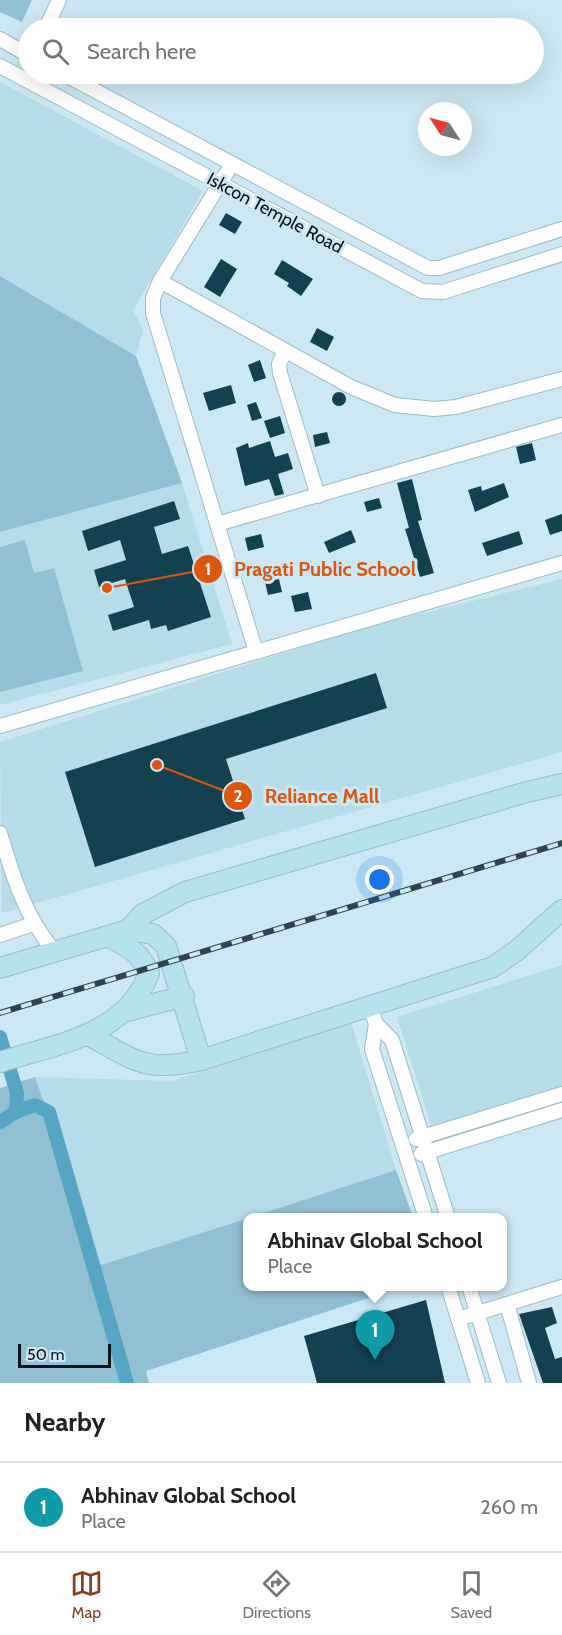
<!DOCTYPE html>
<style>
:root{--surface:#fff;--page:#f6f6f6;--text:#202124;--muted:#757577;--line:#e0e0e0;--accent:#87401e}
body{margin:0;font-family:Cabin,sans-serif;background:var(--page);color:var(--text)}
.compass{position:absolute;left:418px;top:102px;width:54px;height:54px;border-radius:50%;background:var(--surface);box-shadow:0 6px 24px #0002;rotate:306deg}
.scale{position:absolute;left:18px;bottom:15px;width:93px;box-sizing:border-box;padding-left:6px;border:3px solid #081317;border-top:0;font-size:16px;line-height:21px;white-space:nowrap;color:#081317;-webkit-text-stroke:4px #cbe8f4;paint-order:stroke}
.you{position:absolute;left:380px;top:880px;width:21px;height:21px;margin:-15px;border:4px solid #fff;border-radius:50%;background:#1a73e8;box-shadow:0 0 0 9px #1a73e833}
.badge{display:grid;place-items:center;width:39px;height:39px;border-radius:50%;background:var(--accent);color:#fff;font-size:20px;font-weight:700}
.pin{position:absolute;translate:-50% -50px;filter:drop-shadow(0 2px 3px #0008)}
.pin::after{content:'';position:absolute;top:32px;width:21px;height:18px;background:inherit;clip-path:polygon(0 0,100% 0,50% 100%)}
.popup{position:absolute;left:243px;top:1213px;width:264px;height:78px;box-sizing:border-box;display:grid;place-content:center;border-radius:12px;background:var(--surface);filter:drop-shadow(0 2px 4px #0005);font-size:20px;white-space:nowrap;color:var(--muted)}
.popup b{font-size:22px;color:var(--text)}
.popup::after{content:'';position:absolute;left:50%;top:100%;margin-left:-12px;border:12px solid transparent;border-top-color:var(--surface)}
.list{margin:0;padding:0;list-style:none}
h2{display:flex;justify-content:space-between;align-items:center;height:78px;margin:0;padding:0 24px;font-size:26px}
h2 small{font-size:20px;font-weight:400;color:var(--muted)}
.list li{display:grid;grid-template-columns:39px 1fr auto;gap:18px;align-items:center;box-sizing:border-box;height:90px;padding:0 24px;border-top:2px solid var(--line)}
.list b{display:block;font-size:22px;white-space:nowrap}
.list p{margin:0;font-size:20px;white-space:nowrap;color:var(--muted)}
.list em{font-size:20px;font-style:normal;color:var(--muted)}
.icon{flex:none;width:33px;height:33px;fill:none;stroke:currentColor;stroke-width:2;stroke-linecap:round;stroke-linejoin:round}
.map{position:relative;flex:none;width:562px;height:1383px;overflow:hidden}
.search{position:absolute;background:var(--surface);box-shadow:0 6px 24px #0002;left:18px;right:18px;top:18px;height:66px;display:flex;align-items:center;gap:15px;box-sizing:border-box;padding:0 21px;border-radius:33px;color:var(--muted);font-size:22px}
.sheet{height:168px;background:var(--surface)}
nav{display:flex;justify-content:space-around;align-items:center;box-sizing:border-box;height:84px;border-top:2px solid var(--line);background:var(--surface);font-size:16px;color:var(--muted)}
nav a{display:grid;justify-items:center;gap:3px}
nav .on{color:var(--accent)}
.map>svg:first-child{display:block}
.built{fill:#b6dcea}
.green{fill:#92c0d3}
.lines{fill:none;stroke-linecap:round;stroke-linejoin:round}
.canal{stroke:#54a6c4;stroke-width:14}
.building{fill:#144150}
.street-casing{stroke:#9ebac5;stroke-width:16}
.secondary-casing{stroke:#9ebac5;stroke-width:22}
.street{stroke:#fff;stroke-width:14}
.secondary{stroke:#b6e2ee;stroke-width:20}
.rail-casing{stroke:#344349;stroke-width:6}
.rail{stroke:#cbe8f4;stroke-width:4;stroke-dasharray:11;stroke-linecap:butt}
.labels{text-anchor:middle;stroke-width:6;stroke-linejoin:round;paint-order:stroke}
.street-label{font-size:18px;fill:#081317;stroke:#cbe8f4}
.leader{fill:none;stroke:#dd560d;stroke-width:2}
.callout-dot{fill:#dd560d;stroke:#cbe8f4;stroke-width:2}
.mark-label{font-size:18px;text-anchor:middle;font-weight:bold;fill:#fff}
.callout-label{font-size:20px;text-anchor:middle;font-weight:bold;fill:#dd560d;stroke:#cbe8f4;stroke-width:6;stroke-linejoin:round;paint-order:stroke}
</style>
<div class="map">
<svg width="562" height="1383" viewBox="0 0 562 1383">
<rect width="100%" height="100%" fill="#cbe8f4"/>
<g class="built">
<path d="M 0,82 L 203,191 L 133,310 L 143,330 L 136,356 L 0,276 Z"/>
<path d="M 182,483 L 232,644 L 0,705 L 0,532 Z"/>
<path d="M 562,579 L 562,752 L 2,913 L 0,742 L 364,628 Z"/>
<path d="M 562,965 L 562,1103 L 436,1141 L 397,1017 Z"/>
<path d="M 351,1022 L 396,1170 L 101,1265 L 35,1077 L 172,1081 Z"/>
</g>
<g class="green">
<path d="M 0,0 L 32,0 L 22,22 L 0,12 Z"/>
<path d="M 0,276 L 136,356 L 182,483 L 0,532 Z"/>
<path d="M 25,540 L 34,573 L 54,568 L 83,671 L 0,692 L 0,547 Z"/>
<path d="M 35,1077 L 101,1265 L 248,1218 L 248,1286 L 402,1287 L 146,1371 L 149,1383 L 0,1383 L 0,1088 Z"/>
<path d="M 396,1170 L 413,1217 L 248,1218 Z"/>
</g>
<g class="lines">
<g class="canal">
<path d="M 0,1037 L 17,1093 L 16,1112 L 0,1122"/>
<path d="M 16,1112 L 35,1105 L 49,1112 L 127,1383"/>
</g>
</g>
<g class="building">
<path d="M 226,213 L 242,222 L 235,234 L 219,225 Z"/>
<path d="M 221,259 L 237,269 L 220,297 L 204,287 Z"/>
<path d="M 282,260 L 313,279 L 301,296 L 287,286 L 289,283 L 274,274 Z"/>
<path d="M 317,328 L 334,337 L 327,351 L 310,342 Z"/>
<path d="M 260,360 L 266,378 L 254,382 L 248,365 Z"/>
<path d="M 231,385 L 236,403 L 209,411 L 203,393 Z"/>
<circle cx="339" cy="399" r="7"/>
<path d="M 256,402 L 262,418 L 252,421 L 247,405 Z"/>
<path d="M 280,416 L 285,433 L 270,438 L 264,421 Z"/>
<path d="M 327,432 L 330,443 L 315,447 L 313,435 Z"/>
<path d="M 270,441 L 275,457 L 288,453 L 293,469 L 278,474 L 284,494 L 275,496 L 269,479 L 245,486 L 236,448 L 248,443 L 249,448 Z"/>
<path d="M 532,443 L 536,460 L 520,464 L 516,447 Z"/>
<path d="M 412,479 L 422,520 L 418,521 L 434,573 L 420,577 L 405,529 L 409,528 L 397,483 Z"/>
<path d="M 504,483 L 509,497 L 475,512 L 468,490 L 481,486 L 482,491 Z"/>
<path d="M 379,498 L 382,508 L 367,512 L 364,502 Z"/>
<path d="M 174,501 L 180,519 L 154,527 L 162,554 L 188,546 L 211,617 L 168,631 L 166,625 L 151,629 L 149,620 L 113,631 L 108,615 L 134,607 L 125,579 L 99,587 L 94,570 L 126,560 L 120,540 L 88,551 L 82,531 Z"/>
<path d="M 562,514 L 562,531 L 550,535 L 545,520 Z"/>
<path d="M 351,530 L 356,542 L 329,553 L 324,542 Z"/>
<path d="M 519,531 L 523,544 L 487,556 L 482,543 Z"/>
<path d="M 261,534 L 264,547 L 248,551 L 245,538 Z"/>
<path d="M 279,579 L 282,592 L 268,595 L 265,582 Z"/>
<path d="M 308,592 L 312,609 L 295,612 L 291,596 Z"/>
<path d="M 376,673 L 387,708 L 226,759 L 245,819 L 95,867 L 65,772 Z"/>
<path d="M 426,1300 L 445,1383 L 317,1383 L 304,1336 Z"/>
<path d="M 552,1307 L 557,1323 L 545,1328 L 555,1359 L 562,1357 L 562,1383 L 543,1383 L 519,1314 Z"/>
</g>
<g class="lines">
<g class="street-casing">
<g id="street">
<path d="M 46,28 L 59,0"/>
<path d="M 0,39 L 28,55"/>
<path d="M 0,66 L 422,291 L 443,292 L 562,254"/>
<path d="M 64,74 L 428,268 L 439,268 L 562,229"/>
<path d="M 232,164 L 160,281 L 153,298 L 153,313 L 256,652 L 562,563"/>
<path d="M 160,281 L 351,387 L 395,405 L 434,409 L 456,407 L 562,379"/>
<path d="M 285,351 L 279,364 L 280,373 L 318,496"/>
<path d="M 217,524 L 562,425"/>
<path d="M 0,726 L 256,652"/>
<path d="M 0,833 C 13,877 25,916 54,951"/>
<path d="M 0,935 L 33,924"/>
<path d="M 370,1006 L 376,1024 L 392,1040 L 448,1218"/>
<path d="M 376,1024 L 372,1049 L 426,1218"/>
<path d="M 416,1139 L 562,1094"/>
<path d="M 421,1154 L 562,1110"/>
<path d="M 448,1286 L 478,1383"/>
<path d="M 469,1286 L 499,1383"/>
<path d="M 507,1304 L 529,1383"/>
<path d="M 458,1319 L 562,1287"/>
</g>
</g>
<g class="secondary-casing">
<g id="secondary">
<path d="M 128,930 L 153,934 L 166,946 L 201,1060"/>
<path d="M 0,968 L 128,930 L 143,914 L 185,892 L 527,792 L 562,784"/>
<path d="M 127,1011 L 184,996"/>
<path d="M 88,1035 C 136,1061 146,1073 201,1060 L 493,967 L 516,951 L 562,910"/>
<path d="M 0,1062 C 56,1044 126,1036 149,973 C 140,952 128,947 109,937"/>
</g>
</g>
<use href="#street" class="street"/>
<use href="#secondary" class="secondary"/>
<g class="rail-casing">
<path id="rail" d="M 0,1013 L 562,843"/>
</g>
<use href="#rail" class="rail"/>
</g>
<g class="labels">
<g class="street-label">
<text transform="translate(275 213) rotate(28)" y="6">Iskcon Temple Road</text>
</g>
</g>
<path class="leader" d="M107 588L208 569M157 765L238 796"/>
<g class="callout-dot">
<circle cx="107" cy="588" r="6"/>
<circle cx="157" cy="765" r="6"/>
<circle cx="208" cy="569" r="15"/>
<circle cx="238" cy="796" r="15"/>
</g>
<g class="mark-label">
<text x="208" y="575">1</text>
<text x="238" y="802">2</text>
</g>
<g class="callout-label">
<text x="325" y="576">Pragati Public School</text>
<text x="322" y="803">Reliance Mall</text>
</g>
</svg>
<svg class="compass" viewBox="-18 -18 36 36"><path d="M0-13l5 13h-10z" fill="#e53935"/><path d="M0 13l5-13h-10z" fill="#757577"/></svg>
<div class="scale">50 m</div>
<div class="you"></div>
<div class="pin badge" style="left:375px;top:1360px;background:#0f9aa8">1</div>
<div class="popup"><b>Abhinav Global School</b>Place</div>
<div class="search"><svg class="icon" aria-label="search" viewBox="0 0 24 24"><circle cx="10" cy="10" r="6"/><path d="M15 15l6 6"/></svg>Search here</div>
</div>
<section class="sheet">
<h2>Nearby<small></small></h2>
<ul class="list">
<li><span class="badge" style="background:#0f9aa8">1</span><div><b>Abhinav Global School</b><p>Place</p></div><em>260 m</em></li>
</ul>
</section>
<nav>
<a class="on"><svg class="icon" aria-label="map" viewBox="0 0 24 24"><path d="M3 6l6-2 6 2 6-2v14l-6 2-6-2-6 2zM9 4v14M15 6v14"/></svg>Map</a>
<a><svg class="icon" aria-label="directions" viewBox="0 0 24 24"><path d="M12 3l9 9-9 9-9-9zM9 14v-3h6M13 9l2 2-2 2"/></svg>Directions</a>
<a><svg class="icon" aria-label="saved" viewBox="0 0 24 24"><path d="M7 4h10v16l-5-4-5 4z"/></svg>Saved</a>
</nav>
